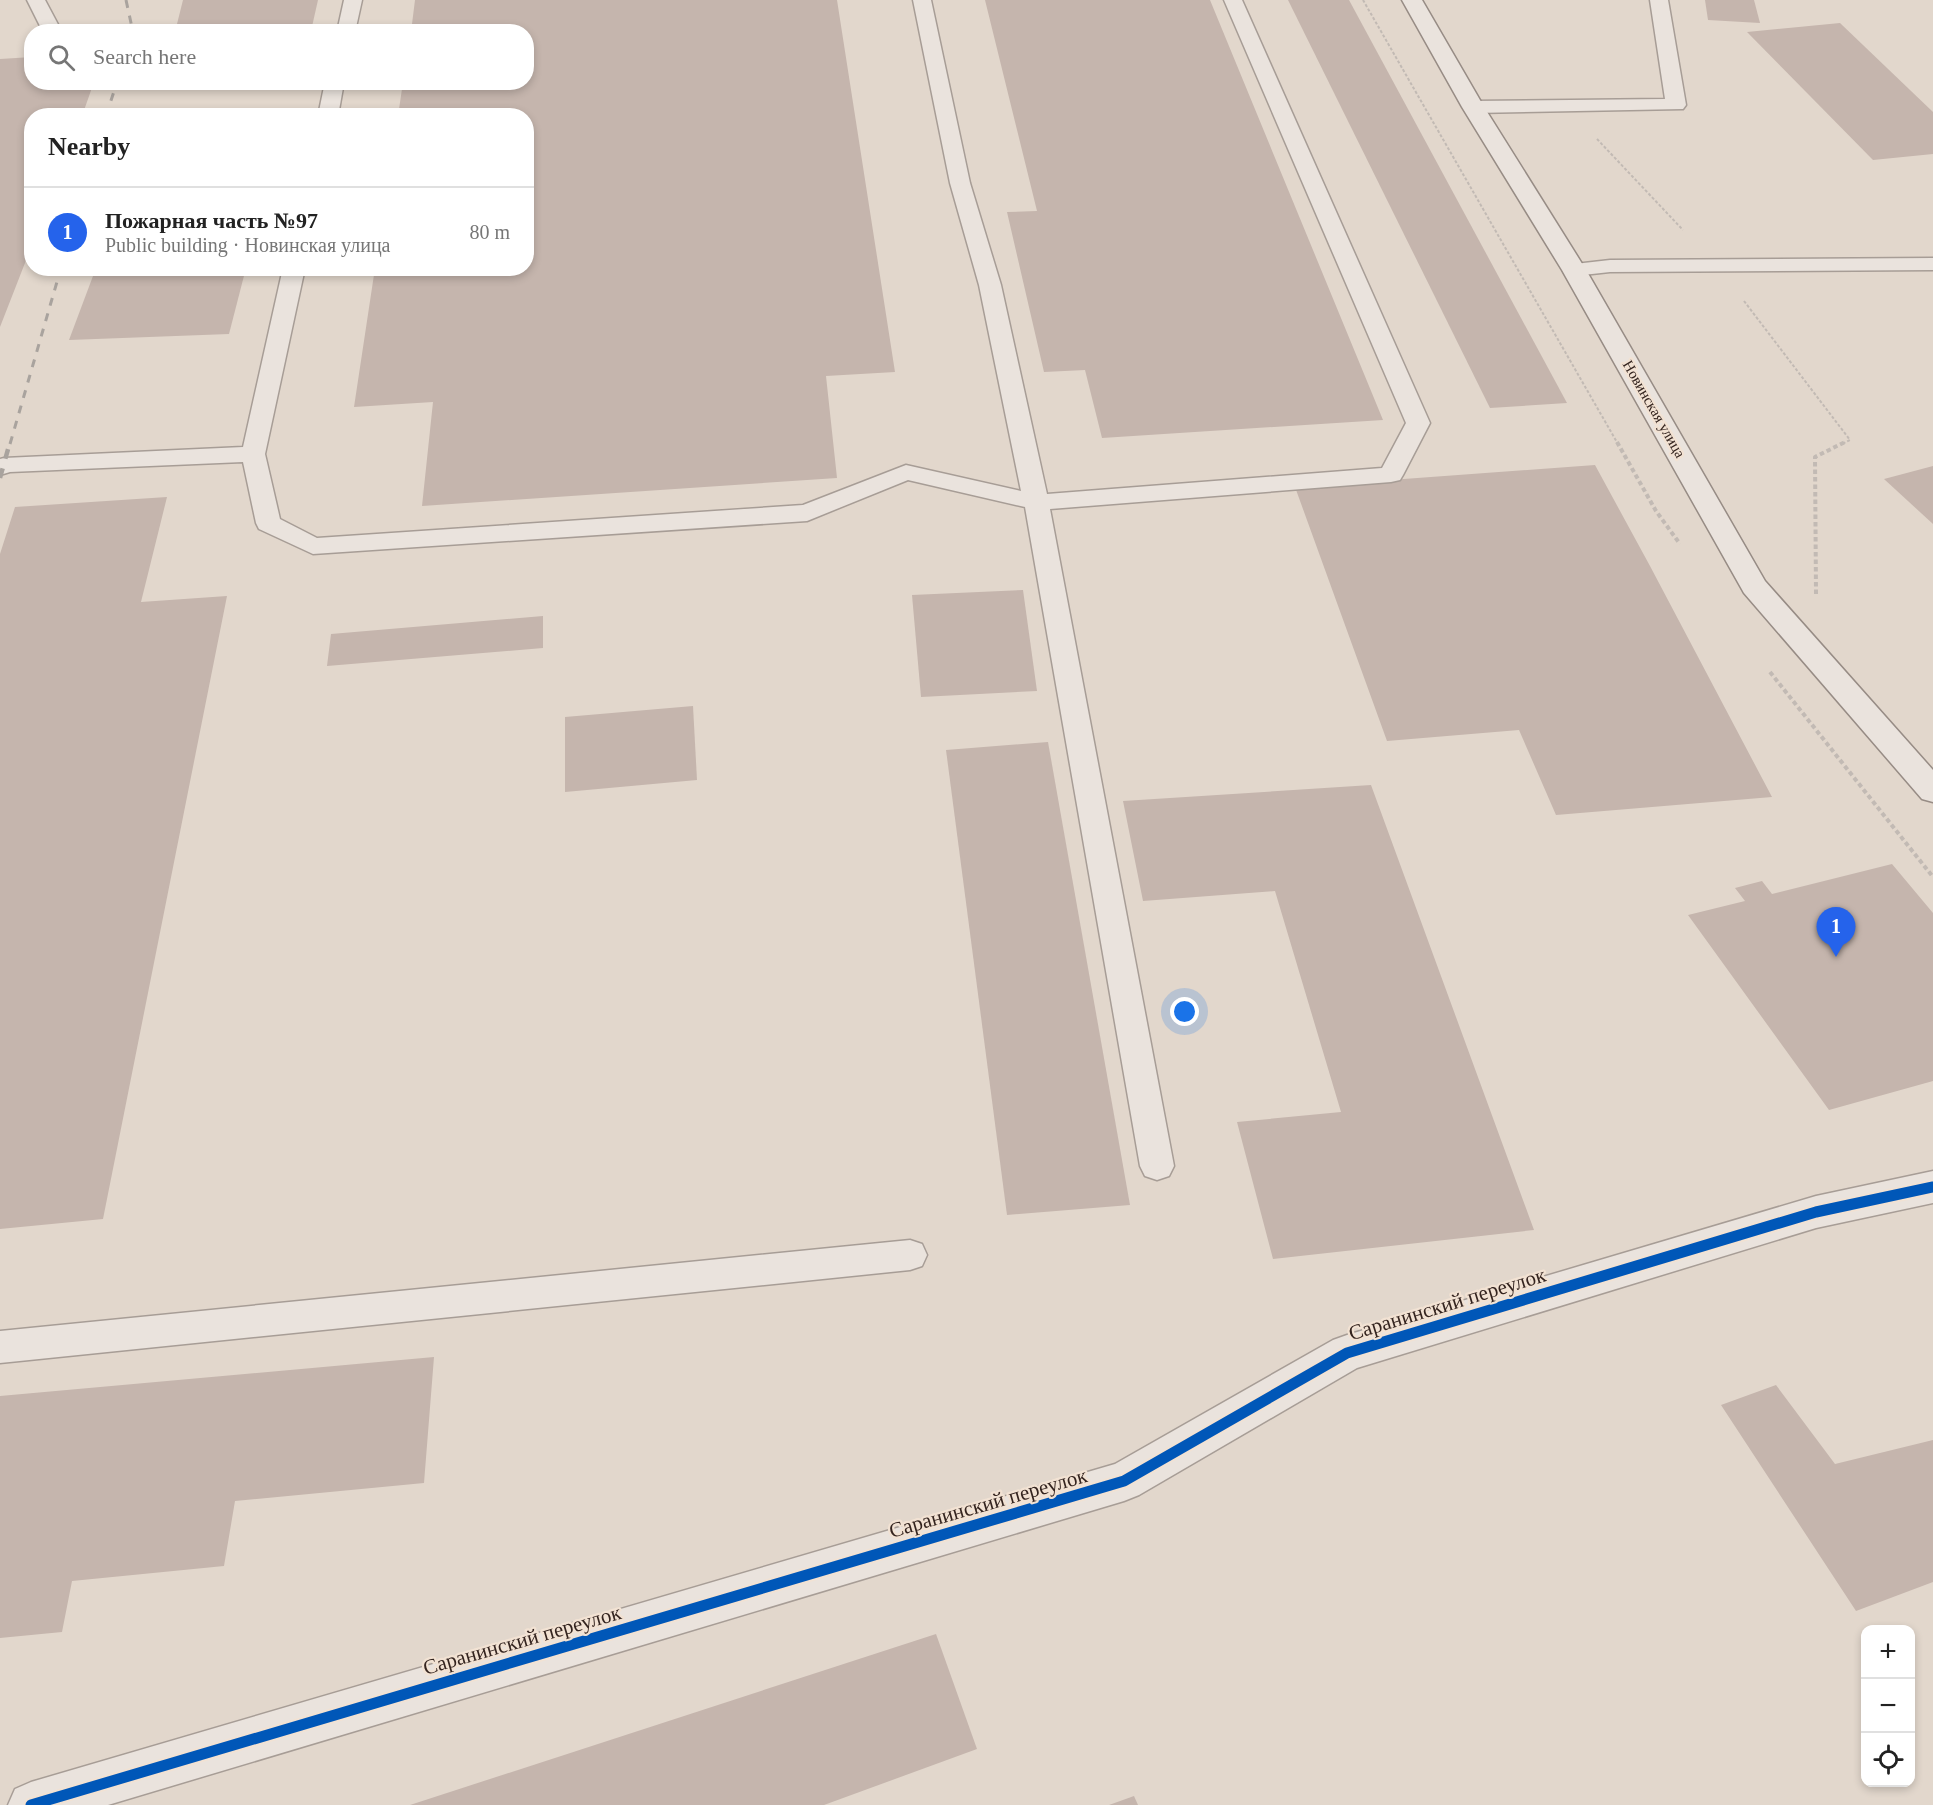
<!DOCTYPE html>
<meta charset="utf-8">
<style>
:root{--surface:#fff;--page:#f6f6f6;--text:#222;--muted:#767676;--line:#e0e0e0;--accent:#2563eb}
body{margin:0;font-family:Georgia,serif;background:var(--page);color:var(--text)}
.controls{position:absolute;right:18px;bottom:18px;display:grid;overflow:hidden;border-radius:12px;box-shadow:0 3px 9px #0003}
.controls button{width:54px;height:54px;display:grid;place-items:center;padding:0;border:0;border-bottom:2px solid var(--line);background:var(--surface);color:var(--text);font:30px sans-serif}
.you{position:absolute;left:1185px;top:1012px;width:21px;height:21px;margin:-15px;border:4px solid #fff;border-radius:50%;background:#1a73e8;box-shadow:0 0 0 9px #1a73e833}
.badge{display:grid;place-items:center;width:39px;height:39px;border-radius:50%;background:var(--accent);color:#fff;font-size:20px;font-weight:700}
.pin{position:absolute;translate:-50% -50px;filter:drop-shadow(0 2px 3px #0008)}
.pin::after{content:'';position:absolute;top:32px;width:21px;height:18px;background:inherit;clip-path:polygon(0 0,100% 0,50% 100%)}
.list{margin:0;padding:0;list-style:none}
h2{display:flex;justify-content:space-between;align-items:center;height:78px;margin:0;padding:0 24px;font-size:26px}
h2 small{font-size:20px;font-weight:400;color:var(--muted)}
.list li{display:grid;grid-template-columns:39px 1fr auto;gap:18px;align-items:center;box-sizing:border-box;height:90px;padding:0 24px;border-top:2px solid var(--line)}
.list b{display:block;font-size:22px;white-space:nowrap}
.list p{margin:0;font-size:20px;white-space:nowrap;color:var(--muted)}
.list em{font-size:20px;font-style:normal;color:var(--muted)}
.icon{flex:none;width:33px;height:33px;fill:none;stroke:currentColor;stroke-width:2;stroke-linecap:round;stroke-linejoin:round}
.map{position:relative;flex:none;width:1933px;height:1805px;overflow:hidden}
.search{position:absolute;background:var(--surface);box-shadow:0 3px 9px #0003;left:24px;top:24px;width:510px;height:66px;display:flex;align-items:center;gap:15px;box-sizing:border-box;padding:0 21px;border-radius:24px;color:var(--muted);font-size:22px}
.panel{position:absolute;background:var(--surface);box-shadow:0 3px 9px #0003;left:24px;top:108px;width:510px;height:168px;border-radius:24px}
.map>svg:first-child{display:block}
.building{fill:#c5b5ad}
.lines{fill:none;stroke-linecap:round;stroke-linejoin:round}
.lane-casing{stroke:#a79d96;stroke-width:3}
.street-casing{stroke:#a79d96;stroke-width:3}
.secondary-casing{stroke:#978c85;stroke-width:3}
.path-far1{stroke:#c2bab4;stroke-width:2;stroke-dasharray:3 2;stroke-linecap:butt}
.path{stroke:#c2bab4;stroke-width:4;stroke-dasharray:4.5 3;stroke-linecap:butt}
.lane{fill:#eae3dd;fill-rule:evenodd}
.street{fill:#eae3dd;fill-rule:evenodd}
.secondary{fill:#eae3dd;fill-rule:evenodd}
.rail-far1{stroke:#a9a39e;stroke-width:3;stroke-dasharray:8 8;stroke-linecap:butt}
.rail{stroke:#a9a39e;stroke-width:4.5;stroke-dasharray:10 10;stroke-linecap:butt}
.cycleway-casing{stroke:#f2e2d3;stroke-width:15}
.cycleway{stroke:#0057b8;stroke-width:11}
.labels{text-anchor:middle;stroke-width:4.5;stroke-linejoin:round;paint-order:stroke}
.far-street-label{font-size:15px;fill:#34241f;stroke:#f2e2d3}
.near-street-label{font-size:21px;fill:#34241f;stroke:#f2e2d3}
</style>
<div class="map">
<svg width="1933" height="1805" viewBox="0 0 1933 1805">
<rect width="100%" height="100%" fill="#e2d7cc"/>
<g class="building">
<path d="M 183,0 L 318,0 L 311,31 L 175,32 Z"/>
<path d="M 415,0 L 837,0 L 895,372 L 826,376 L 837,478 L 422,506 L 433,402 L 354,407 L 375,268 L 526,268 L 526,116 L 398,116 L 403,82 L 526,82 L 526,32 L 411,32 Z"/>
<path d="M 985,0 L 1210,0 L 1383,420 L 1102,438 L 1085,370 L 1044,372 L 1007,212 L 1037,211 Z"/>
<path d="M 1288,0 L 1349,0 L 1567,403 L 1490,408 Z"/>
<path d="M 1705,0 L 1754,0 L 1760,23 L 1708,20 Z"/>
<path d="M 1840,23 L 1933,112 L 1933,154 L 1873,160 L 1747,32 Z"/>
<path d="M 32,57 L 32,82 L 94,82 L 82,116 L 32,116 L 32,245 L 0,327 L 0,59 Z"/>
<path d="M 96,268 L 246,268 L 229,334 L 69,340 Z"/>
<path d="M 1595,465 L 1650,566 L 1772,797 L 1556,815 L 1519,730 L 1387,741 L 1295,487 Z"/>
<path d="M 1933,466 L 1933,524 L 1884,479 Z"/>
<path d="M 167,497 L 141,602 L 227,596 L 103,1219 L 0,1229 L 0,554 L 15,507 Z"/>
<path d="M 1023,590 L 1037,691 L 921,697 L 912,595 Z"/>
<path d="M 543,616 L 543,648 L 327,666 L 331,634 Z"/>
<path d="M 693,706 L 697,780 L 565,792 L 565,717 Z"/>
<path d="M 1048,742 L 1130,1205 L 1007,1215 L 946,750 Z"/>
<path d="M 1371,785 L 1534,1230 L 1273,1259 L 1237,1122 L 1341,1112 L 1275,891 L 1143,901 L 1123,801 Z"/>
<path d="M 1892,864 L 1933,913 L 1933,1081 L 1829,1110 L 1688,915 L 1745,901 L 1735,888 L 1762,881 L 1772,894 Z"/>
<path d="M 434,1357 L 424,1483 L 235,1501 L 224,1566 L 72,1581 L 62,1632 L 0,1638 L 0,1396 Z"/>
<path d="M 1776,1385 L 1835,1464 L 1933,1440 L 1933,1582 L 1856,1611 L 1721,1405 Z"/>
<path d="M 936,1634 L 977,1749 L 824,1805 L 410,1805 Z"/>
<path d="M 1134,1796 L 1138,1805 L 1109,1805 Z"/>
</g>
<g class="lines">
<g class="lane-casing">
<g id="lane">
<path d="M 27,0 L 45,0 L 62,32 L 43,32 Z"/>
<path d="M 344,0 L 362,0 L 355,32 L 337,32 Z"/>
<path d="M 913,0 L 931,0 L 970,183 L 1001,285 L 1047,494 L 1382,468 L 1406,423 L 1224,0 L 1242,0 L 1430,423 L 1403,475 L 1400,480 L 1391,482 L 1050,509 L 1174,1166 L 1169,1176 L 1157,1180 L 1145,1176 L 1140,1166 L 1025,507 L 908,480 L 807,521 L 313,554 L 259,529 L 256,523 L 243,462 L 10,472 L 0,475 L 0,459 L 4,458 L 243,447 L 283,268 L 305,268 L 265,454 L 280,519 L 317,538 L 803,505 L 906,465 L 1021,491 L 979,285 L 950,183 Z"/>
<path d="M 1650,0 L 1668,0 L 1686,105 L 1683,109 L 1473,113 L 1466,111 L 1463,107 L 1466,103 L 1473,101 L 1665,99 Z"/>
<path d="M 325,82 L 344,82 L 338,116 L 318,116 Z"/>
<path d="M 1933,258 L 1933,270 L 1610,272 L 1574,276 L 1566,275 L 1563,270 L 1566,265 L 1610,260 Z"/>
<path d="M 910,1240 L 922,1244 L 927,1255 L 922,1266 L 910,1270 L 0,1363 L 0,1331 Z"/>
</g>
</g>
<g class="street-casing">
<path id="street" d="M 1933,1171 L 1933,1203 L 1816,1228 L 1357,1368 L 1139,1495 L 1124,1501 L 108,1805 L 8,1805 L 15,1789 L 31,1782 L 1115,1464 L 1333,1340 L 1347,1335 L 1816,1196 Z"/>
</g>
<g class="secondary-casing">
<path id="secondary" d="M 1402,0 L 1422,0 L 1484,107 L 1586,270 L 1765,581 L 1933,770 L 1933,802 L 1922,799 L 1744,593 L 1562,270 L 1462,107 Z"/>
</g>
<g class="path-far1">
<path d="M 1363,0 L 1618,444"/>
<path d="M 1597,139 L 1683,230"/>
<path d="M 1744,301 L 1850,440 L 1842,444"/>
</g>
<g class="path">
<path d="M 1617,442 L 1656,511 L 1680,544"/>
<path d="M 1816,594 L 1815,457 L 1845,442"/>
<path d="M 1770,672 L 1933,877"/>
</g>
<use href="#lane" class="lane"/>
<use href="#street" class="street"/>
<use href="#secondary" class="secondary"/>
<g class="rail-far1">
<path d="M 126,0 L 133,32"/>
<path d="M 106,116 L 117,82"/>
<path d="M 10,444 L 61,268"/>
</g>
<path class="rail" d="M 0,478 L 10,442"/>
<g class="cycleway-casing">
<path id="cycleway" d="M 31,1805 L 1124,1481 L 1347,1353 L 1816,1212 L 1933,1187"/>
</g>
<use href="#cycleway" class="cycleway"/>
</g>
<g class="labels">
<g class="far-street-label">
<text transform="translate(1654 409) rotate(60)" y="5">Новинская улица</text>
</g>
<g class="near-street-label">
<text transform="translate(1447 1304) rotate(-17)" y="7">Саранинский переулок</text>
<text transform="translate(988 1503) rotate(-16)" y="7">Саранинский переулок</text>
<text transform="translate(522 1640) rotate(-16)" y="7">Саранинский переулок</text>
</g>
</g>
</svg>
<div class="controls">
<button>+</button>
<button>−</button>
<button><svg class="icon" aria-label="locate" viewBox="0 0 24 24"><circle cx="12" cy="12" r="6"/><path d="M12 2v4M12 18v4M2 12h4M18 12h4"/></svg></button>
</div>
<div class="you"></div>
<div class="pin badge" style="left:1836px;top:957px">1</div>
<div class="search"><svg class="icon" aria-label="search" viewBox="0 0 24 24"><circle cx="10" cy="10" r="6"/><path d="M15 15l6 6"/></svg>Search here</div>
<section class="panel">
<h2>Nearby<small></small></h2>
<ul class="list">
<li><span class="badge">1</span><div><b>Пожарная часть №97</b><p>Public building · Новинская улица</p></div><em>80 m</em></li>
</ul>
</section>
</div>
